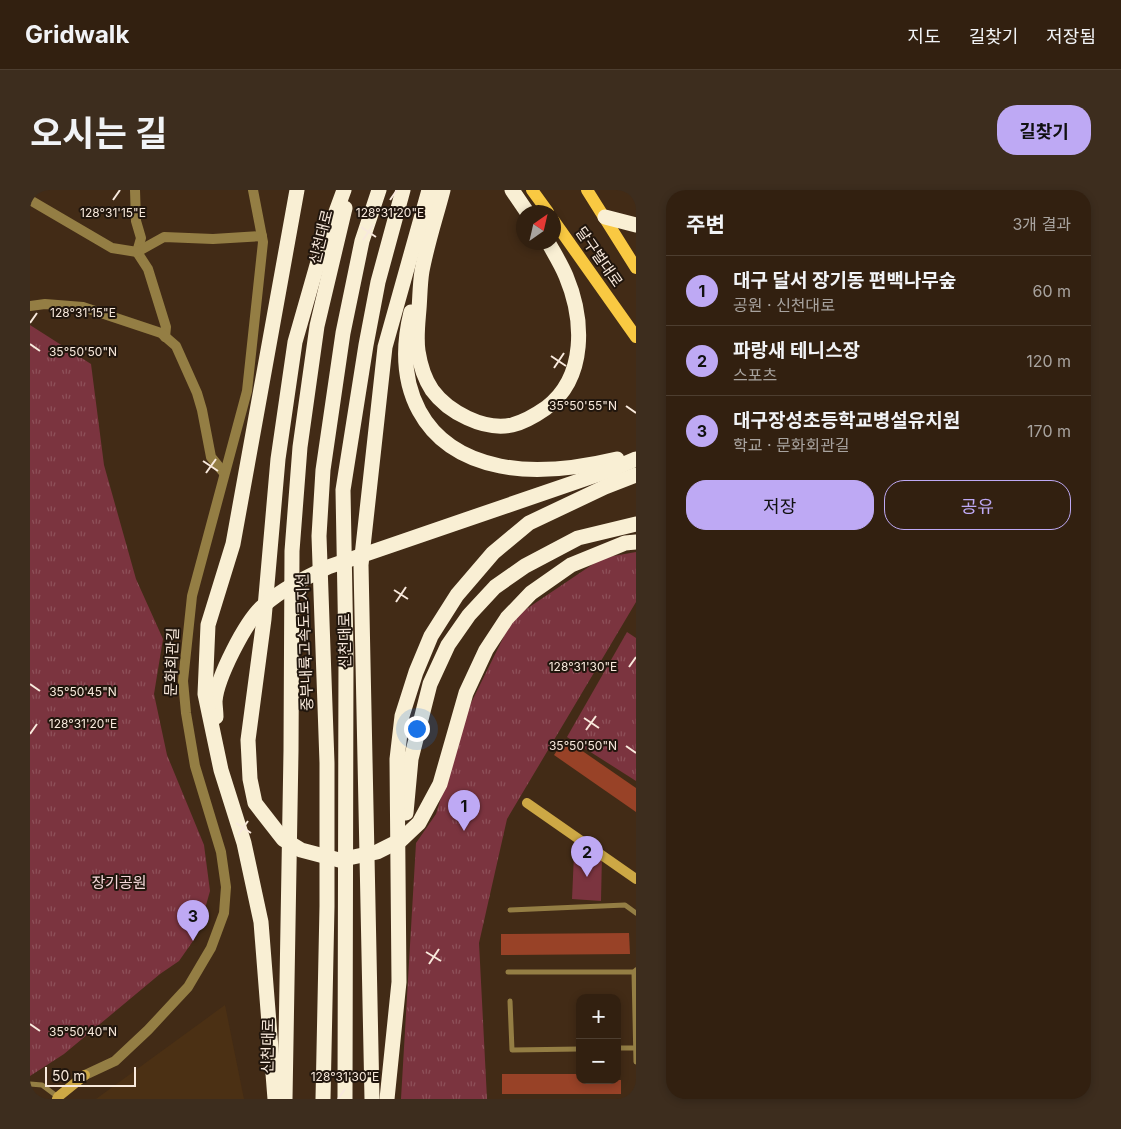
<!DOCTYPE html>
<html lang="ko">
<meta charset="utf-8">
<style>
:root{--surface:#322010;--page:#3d2d1e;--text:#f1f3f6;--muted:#a8a39f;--line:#4d3e30;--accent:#bea9f4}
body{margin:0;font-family:Inter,"Noto Sans KR",sans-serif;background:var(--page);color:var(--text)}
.controls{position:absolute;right:15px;bottom:15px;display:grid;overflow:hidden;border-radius:10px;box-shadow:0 2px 8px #0003}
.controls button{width:45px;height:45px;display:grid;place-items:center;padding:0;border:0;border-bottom:1px solid var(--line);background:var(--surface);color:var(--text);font:25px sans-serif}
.compass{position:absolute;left:486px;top:15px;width:45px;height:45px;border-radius:50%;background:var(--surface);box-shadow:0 2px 8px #0003;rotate:34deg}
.scale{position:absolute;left:15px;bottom:12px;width:91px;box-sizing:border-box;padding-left:5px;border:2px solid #f8e9dc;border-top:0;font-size:14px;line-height:18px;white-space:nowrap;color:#f8e9dc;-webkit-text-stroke:4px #21160d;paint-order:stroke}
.you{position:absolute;left:386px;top:538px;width:18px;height:18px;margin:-12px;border:4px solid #fff;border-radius:50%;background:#1a73e8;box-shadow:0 0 0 8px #1a73e833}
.badge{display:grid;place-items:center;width:32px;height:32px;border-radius:50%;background:var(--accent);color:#111;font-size:16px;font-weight:700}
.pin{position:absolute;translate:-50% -41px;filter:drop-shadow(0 1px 2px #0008)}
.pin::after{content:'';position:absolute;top:26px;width:18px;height:15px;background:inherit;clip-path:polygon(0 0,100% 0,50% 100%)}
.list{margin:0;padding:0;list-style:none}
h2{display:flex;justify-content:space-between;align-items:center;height:65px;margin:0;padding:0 20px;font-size:21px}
h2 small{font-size:16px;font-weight:400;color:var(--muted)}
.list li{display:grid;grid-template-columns:32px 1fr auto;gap:15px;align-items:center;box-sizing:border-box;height:70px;padding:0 20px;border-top:1px solid var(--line)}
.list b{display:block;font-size:19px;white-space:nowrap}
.list p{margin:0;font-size:16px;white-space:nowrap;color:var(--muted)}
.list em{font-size:16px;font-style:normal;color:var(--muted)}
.actions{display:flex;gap:10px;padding:15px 20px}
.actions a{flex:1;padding:11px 0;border:1px solid var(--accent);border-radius:20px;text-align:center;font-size:18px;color:var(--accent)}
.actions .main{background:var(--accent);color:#111}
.map{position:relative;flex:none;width:606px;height:909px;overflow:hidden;border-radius:20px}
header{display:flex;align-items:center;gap:30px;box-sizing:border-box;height:70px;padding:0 25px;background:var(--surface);border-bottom:1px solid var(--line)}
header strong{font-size:24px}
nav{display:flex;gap:28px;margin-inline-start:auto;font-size:18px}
.intro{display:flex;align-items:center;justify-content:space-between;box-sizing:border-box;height:120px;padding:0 30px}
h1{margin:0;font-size:35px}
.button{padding:12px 22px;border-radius:20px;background:var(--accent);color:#111;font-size:18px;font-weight:700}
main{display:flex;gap:30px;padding:0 30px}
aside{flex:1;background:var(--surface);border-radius:20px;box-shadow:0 2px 8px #0003}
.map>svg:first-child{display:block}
.built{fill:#4b3014}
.park{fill:url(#park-tufts)}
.pitch{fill:#7b343f}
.building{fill:#984227}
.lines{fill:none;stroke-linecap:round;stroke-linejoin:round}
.lane{stroke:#947e44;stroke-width:5}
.street{stroke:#947e44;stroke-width:10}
.secondary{stroke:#cda845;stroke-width:10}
.primary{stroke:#f9c942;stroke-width:12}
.highway{stroke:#f9efd4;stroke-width:15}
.ticks{fill:none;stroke:#f8e9dc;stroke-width:2}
.labels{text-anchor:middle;stroke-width:4;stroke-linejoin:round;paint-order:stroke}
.street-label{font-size:15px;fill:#f8e9dc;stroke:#21160d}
.park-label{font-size:15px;fill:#f4d8da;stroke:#21160d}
.ticks-label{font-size:12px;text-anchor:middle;fill:#f8e9dc;stroke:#21160d;stroke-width:4;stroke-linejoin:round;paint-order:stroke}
</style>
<header>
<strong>Gridwalk</strong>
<nav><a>지도</a><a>길찾기</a><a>저장됨</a></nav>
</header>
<div class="intro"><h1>오시는 길</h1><a class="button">길찾기</a></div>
<main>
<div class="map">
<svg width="606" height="909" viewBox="0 0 606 909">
<defs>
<pattern id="park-tufts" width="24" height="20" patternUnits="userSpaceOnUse" patternTransform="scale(1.25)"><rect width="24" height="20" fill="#7b343f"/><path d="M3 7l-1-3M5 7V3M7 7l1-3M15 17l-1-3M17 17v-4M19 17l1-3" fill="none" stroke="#8e515a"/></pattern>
</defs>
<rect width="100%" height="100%" fill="#422b16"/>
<path class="built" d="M 195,815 L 214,909 L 66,909 Z"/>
<g class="park">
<path d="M 0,135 L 61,174 L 74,275 L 106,389 L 133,449 L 124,504 L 137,565 L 174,655 L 180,701 L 171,733 L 163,751 L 149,771 L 130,784 L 34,864 L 0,886 Z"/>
<path d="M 606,362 L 606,412 L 477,629 L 449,753 L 457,909 L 371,909 L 386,653 L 406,624 L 438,519 L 483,428 L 572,368 Z"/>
<path d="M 597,442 L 606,448 L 606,591 L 537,547 Z"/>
</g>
<path class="pitch" d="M 544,664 L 572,665 L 571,711 L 542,709 Z"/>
<g class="building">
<path d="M 535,549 L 606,598 L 606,622 L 524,565 Z"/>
<path d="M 599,743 L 600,764 L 471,765 L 471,744 Z"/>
<path d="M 472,884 L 550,884 L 550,890 L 591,890 L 591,904 L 472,904 Z"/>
</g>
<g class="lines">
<g class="lane">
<path d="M 480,720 L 595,715 L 606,723"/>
<path d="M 606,780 L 604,782 L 606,872"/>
<path d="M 478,782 L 604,782"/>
<path d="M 480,811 L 482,860 L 550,859"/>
<path d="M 587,858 L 606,858"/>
<path d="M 0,894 L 12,895 L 28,907"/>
</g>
<g class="street">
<path d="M 105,0 L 106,31 L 111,48 L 107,62 L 118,79 L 136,137 L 135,147"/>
<path d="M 0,10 L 82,58 L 107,62 L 134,47 L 183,49 L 232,46"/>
<path d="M 0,116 L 15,114 L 53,117 L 131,143 L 146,156 L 167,203 L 172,220 L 181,267 L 194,283"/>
<path d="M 55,885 L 85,871 L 118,840 L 158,797 L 181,758 L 194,723 L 196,697 L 191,662 L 165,576 L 156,523 L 153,491 L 162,406 L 217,201 L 233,52 L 223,0"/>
</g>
<g class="secondary">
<path d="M 497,613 L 606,689"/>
<path d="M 27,909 L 28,907 L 55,885"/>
</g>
<g class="primary">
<path d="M 502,0 L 518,22"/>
<path d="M 557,0 L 606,78"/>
<path d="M 524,31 L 606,147"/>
</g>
<g class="highway">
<path d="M 314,0 L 289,68 L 265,152 L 248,269 L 234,429 L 218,550 L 220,589 L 225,613 L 253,649 L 271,660 L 309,670 L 347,662 L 371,650 L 389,633 L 410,594 L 436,503 L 456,460 L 477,428 L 501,403 L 541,375 L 595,353 L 606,352"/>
<path d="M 413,0 C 406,27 397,54 392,81 C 390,93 390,106 389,119 C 388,132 386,147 388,161 C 390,174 394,188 402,200 C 418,222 454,241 482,235 C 494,232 506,225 516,218 C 557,187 554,129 536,86 C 531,74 524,63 518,52"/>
<path d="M 482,0 L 497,22"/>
<path d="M 575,27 L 606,35"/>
<path d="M 381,122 C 363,196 391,260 470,276 C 508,284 549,278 587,269"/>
<path d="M 186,527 C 186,522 185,516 185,511 C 187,488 215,432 233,416 C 252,399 275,388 298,377 L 578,281 L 606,269"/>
<path d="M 376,623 L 381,569 L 400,494 L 418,455 L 439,425 L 465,397 L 495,376 L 548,348 L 606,334"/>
<path d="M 245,909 L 231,732 L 214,653 L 191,580 L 175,504 L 178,435 L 203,354 L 267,0"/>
<path d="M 255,909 L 261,561 L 262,361 L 270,257 L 287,136 L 315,18"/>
<path d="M 293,909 L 297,716 L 297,573 L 289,346 L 293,280 L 313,143 L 332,51 L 349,0"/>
<path d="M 315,909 L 316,462 L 313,300 L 336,155 L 348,92 L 373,0"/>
<path d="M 342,909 L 331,375 L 355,157 L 399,0"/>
<path d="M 357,909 L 369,792 L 367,569 L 372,526 L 386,482 L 401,446 L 427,405 L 463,363 L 499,333 L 575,297 L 606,285"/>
</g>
</g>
<path class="ticks" d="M 83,10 L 90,0M 360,10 L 367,0M 331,37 L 346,47M 333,50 L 343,35M 0,133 L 7,123M 0,154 L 10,161M 521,166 L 536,176M 524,178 L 534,163M 596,216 L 606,223M 173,271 L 188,281M 176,283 L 186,269M 364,400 L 378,409M 366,412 L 376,397M 599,477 L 606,467M 0,494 L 10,501M 554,528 L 569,538M 556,540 L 566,526M 0,544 L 7,534M 596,556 L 606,563M 206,633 L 221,643M 208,645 L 218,631M 396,762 L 411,771M 399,774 L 409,759M 0,834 L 10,841M 308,909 L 315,899"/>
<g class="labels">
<g class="street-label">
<text transform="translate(291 47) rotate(-76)" y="5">신천대로</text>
<text transform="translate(569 67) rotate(55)" y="5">달구벌대로</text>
<text transform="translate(315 451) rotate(-91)" y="5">신천대로</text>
<text transform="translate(275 452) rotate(-92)" y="5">중부내륙고속도로지선</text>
<text transform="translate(142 472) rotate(-88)" y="5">문화회관길</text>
<text transform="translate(238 856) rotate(-89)" y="5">신천대로</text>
</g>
<g class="park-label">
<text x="89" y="698">장기공원</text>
</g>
</g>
<g class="ticks-label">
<text x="83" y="27">128°31'15"E</text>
<text x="360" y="27">128°31'20"E</text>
<text x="53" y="127">128°31'15"E</text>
<text x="53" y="166">35°50'50"N</text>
<text x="553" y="220">35°50'55"N</text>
<text x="553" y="481">128°31'30"E</text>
<text x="53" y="506">35°50'45"N</text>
<text x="53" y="538">128°31'20"E</text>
<text x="553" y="560">35°50'50"N</text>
<text x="53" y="846">35°50'40"N</text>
<text x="315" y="891">128°31'30"E</text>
</g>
</svg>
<div class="controls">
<button>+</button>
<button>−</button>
</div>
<svg class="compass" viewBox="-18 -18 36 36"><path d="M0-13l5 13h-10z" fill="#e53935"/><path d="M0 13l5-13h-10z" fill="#a8a39f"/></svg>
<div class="scale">50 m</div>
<div class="you"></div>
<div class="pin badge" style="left:434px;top:641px">1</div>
<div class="pin badge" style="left:557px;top:687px">2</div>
<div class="pin badge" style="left:163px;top:751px">3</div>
</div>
<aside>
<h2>주변<small>3개 결과</small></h2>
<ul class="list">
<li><span class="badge">1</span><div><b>대구 달서 장기동 편백나무숲</b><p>공원 · 신천대로</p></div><em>60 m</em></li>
<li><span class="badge">2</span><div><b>파랑새 테니스장</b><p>스포츠</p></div><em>120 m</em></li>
<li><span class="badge">3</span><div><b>대구장성초등학교병설유치원</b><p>학교 · 문화회관길</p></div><em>170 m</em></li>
</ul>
<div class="actions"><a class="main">저장</a><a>공유</a></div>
</aside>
</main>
